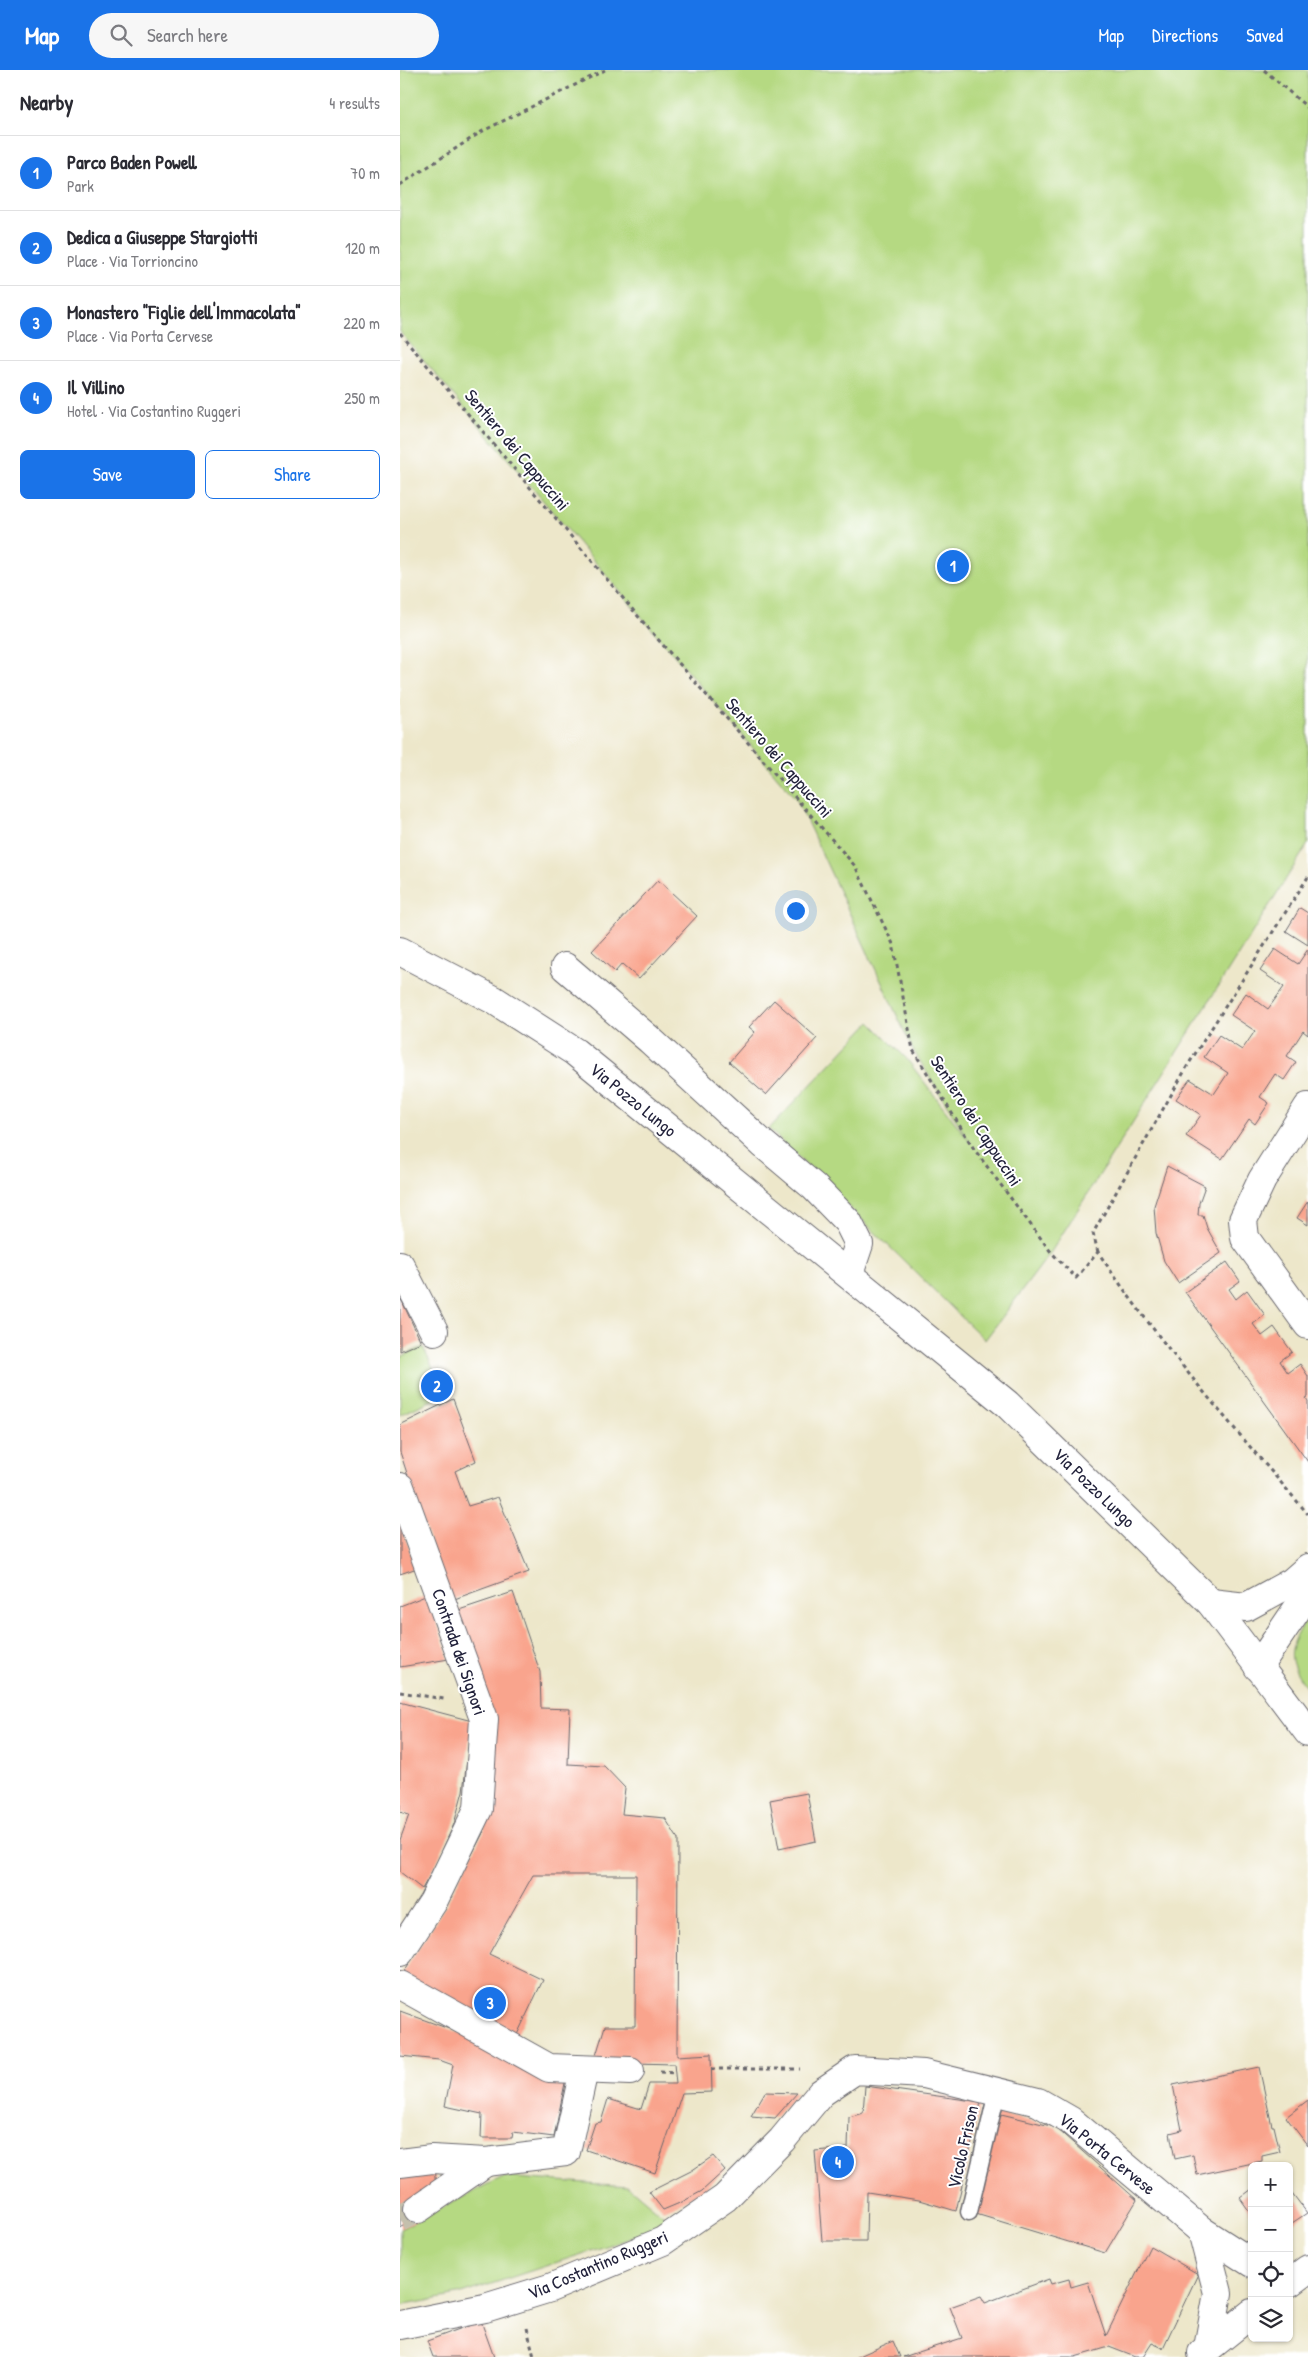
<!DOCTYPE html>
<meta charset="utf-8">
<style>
:root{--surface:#fff;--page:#f7f7f7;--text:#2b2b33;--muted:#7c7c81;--line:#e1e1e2;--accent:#1a73e8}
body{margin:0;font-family:"Patrick Hand",sans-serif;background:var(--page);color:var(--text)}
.controls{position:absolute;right:15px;bottom:15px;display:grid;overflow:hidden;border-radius:8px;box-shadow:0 1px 4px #0004}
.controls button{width:45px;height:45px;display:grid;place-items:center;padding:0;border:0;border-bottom:1px solid var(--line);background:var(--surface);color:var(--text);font:25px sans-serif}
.you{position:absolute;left:395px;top:840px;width:18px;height:18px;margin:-12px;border:4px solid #fff;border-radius:50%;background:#1a73e8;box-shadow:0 0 0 8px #1a73e833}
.badge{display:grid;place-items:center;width:32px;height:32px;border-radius:50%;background:var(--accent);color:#fff;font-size:16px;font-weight:700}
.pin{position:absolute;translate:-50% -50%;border:2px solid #fff;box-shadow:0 1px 5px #0006}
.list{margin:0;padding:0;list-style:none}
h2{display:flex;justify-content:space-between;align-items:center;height:65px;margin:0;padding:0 20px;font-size:21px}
h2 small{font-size:16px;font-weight:400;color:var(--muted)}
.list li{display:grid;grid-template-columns:32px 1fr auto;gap:15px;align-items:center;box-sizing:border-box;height:75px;padding:0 20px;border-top:1px solid var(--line)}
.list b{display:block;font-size:19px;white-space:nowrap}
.list p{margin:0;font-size:16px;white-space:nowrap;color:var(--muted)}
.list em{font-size:16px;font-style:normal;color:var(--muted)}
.actions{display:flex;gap:10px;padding:15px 20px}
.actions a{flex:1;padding:11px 0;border:1px solid var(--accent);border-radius:8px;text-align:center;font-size:18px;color:var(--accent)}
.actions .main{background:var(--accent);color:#fff}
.icon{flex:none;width:28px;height:28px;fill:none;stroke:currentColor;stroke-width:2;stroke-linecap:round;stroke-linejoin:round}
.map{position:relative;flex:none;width:908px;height:2287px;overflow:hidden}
header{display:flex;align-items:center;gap:30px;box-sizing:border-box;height:70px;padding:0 25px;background:var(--accent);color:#fff}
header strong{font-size:24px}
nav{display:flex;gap:28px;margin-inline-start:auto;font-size:18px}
.search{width:350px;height:45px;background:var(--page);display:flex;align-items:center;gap:12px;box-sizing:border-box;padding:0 18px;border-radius:28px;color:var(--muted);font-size:19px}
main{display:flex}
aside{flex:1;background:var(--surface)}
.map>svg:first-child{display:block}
.green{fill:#b5d982;stroke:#6c7e5e}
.building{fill:#f9a48d}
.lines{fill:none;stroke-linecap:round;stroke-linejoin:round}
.street-tunnel{stroke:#c4c0ad;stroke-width:28;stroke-dasharray:28 14;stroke-linecap:butt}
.lane-casing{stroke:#69676d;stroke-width:19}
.street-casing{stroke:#69676d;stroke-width:30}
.path{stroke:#69676d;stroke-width:3;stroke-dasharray:4 4;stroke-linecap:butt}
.lane{stroke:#fff;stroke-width:16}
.street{stroke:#fff;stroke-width:28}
.labels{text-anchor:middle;stroke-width:4;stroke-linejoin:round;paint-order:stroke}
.street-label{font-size:18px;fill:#22223b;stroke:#fff}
</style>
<header>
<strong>Map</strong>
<div class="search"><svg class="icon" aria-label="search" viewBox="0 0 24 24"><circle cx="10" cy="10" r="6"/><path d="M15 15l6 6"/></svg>Search here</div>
<nav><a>Map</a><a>Directions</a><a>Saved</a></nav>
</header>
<main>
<aside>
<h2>Nearby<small>4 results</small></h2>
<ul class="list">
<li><span class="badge">1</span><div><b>Parco Baden Powell</b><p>Park</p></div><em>70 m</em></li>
<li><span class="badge">2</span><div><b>Dedica a Giuseppe Stargiotti</b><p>Place · Via Torrioncino</p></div><em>120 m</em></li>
<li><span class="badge">3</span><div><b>Monastero &quot;Figlie dell'Immacolata&quot;</b><p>Place · Via Porta Cervese</p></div><em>220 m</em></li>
<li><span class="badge">4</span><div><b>Il Villino</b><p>Hotel · Via Costantino Ruggeri</p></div><em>250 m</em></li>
</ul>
<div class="actions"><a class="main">Save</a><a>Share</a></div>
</aside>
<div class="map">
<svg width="908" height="2287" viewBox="0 0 908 2287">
<rect width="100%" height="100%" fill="#fff"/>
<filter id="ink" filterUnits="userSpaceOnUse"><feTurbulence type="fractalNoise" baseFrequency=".02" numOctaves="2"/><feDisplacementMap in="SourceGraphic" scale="10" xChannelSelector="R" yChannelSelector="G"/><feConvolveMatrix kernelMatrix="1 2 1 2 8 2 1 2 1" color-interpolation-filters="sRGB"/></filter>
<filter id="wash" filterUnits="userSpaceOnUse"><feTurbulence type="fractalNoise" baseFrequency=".0096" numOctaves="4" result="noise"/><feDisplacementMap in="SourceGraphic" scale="20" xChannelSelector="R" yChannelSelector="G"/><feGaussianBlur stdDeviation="1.12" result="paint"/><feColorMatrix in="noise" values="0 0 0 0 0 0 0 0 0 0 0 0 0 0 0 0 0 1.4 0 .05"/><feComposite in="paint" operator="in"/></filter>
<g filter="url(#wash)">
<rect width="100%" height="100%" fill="#ede7ca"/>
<g class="green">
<path d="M 0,0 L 908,0 L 908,774 L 651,1182 L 585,1270 L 369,1059 L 470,952 L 506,988 L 570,1072 L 513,980 L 397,730 L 0,262 Z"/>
<path d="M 23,1277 L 45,1324 L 0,1345 L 0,1287 Z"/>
<path d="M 908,1546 L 908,1619 C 883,1587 889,1579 908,1546 Z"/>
<path d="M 103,2107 L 228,2116 L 273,2154 L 58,2225 L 0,2236 L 0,2159 Z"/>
</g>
<g id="blocks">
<g class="building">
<path d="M 258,810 L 297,846 L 239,909 L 222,894 L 215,902 L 192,881 Z"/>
<path d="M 900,838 L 908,843 L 908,875 L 886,861 Z"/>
<path d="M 875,879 L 898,894 L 908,879 L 908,965 L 903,961 L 887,986 L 896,992 L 884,1010 L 875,1004 L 860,1027 L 869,1033 L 855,1054 L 849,1049 L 822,1089 L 786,1066 L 801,1045 L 776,1029 L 790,1009 L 814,1024 L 828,1003 L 804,987 L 819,965 L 842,980 L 855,961 L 831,945 L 846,923 L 868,939 L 884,917 L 860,901 Z"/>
<path d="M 374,930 L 417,968 L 366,1025 L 329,992 L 355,962 L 349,957 Z"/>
<path d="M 767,1096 L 805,1116 L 799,1133 L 798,1145 L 803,1145 L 807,1158 L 821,1183 L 778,1213 L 764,1191 L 756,1163 L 754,1136 Z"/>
<path d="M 908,1131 L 908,1155 L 897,1148 Z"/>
<path d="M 827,1192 L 840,1211 L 829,1219 L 836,1229 L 847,1220 L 865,1245 L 853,1254 L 862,1266 L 874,1257 L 892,1282 L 880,1291 L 888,1303 L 900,1294 L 908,1306 L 908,1327 L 906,1328 L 908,1331 L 908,1392 L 785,1222 Z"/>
<path d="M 0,1227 L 21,1272 L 0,1281 Z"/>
<path d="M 53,1329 L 76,1391 L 55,1401 L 68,1436 L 98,1427 L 129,1502 L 49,1531 L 0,1382 L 0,1355 Z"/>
<path d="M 0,1454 L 17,1498 L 0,1504 Z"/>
<path d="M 113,1522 L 140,1602 L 141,1638 L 170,1639 L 168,1694 L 204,1696 L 225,1718 L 222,1744 L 265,1748 L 278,1769 L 277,1986 L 311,1984 L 312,2022 L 282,2023 L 255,2103 L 186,2080 L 195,2053 L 201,2052 L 208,2029 L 241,2039 L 249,2014 L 276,2014 L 274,1994 L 194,1992 L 205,1956 L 235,1956 L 236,1805 L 133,1805 L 89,1884 L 143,1910 L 115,1969 L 0,1908 L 47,1833 L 84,1761 L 89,1691 L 56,1541 Z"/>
<path d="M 28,1525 L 49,1589 L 0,1597 L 0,1536 Z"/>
<path d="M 0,1632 L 72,1651 L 63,1721 L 54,1754 L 36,1794 L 22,1819 L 0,1802 L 0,1770 L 9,1745 L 0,1742 Z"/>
<path d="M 407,1723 L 416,1771 L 379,1779 L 370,1730 Z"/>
<path d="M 0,1941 L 93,1975 L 91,1982 L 165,2013 L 154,2067 L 113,2062 L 112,2068 L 81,2068 L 82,2044 L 45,2036 L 53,1995 L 39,1990 L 0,1986 Z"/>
<path d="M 859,1997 L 872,2056 L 874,2056 L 880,2082 L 862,2086 L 862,2091 L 797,2105 L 793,2085 L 775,2089 L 770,2063 L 782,2060 L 773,2015 Z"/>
<path d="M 465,2016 L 581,2032 L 556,2141 L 519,2130 L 467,2122 L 466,2171 L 422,2171 L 415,2081 L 448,2078 L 449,2047 L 463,2043 Z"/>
<path d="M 365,2022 L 397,2023 L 375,2048 L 351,2046 Z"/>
<path d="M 908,2030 L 908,2076 L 886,2047 Z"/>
<path d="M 597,2043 L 655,2057 L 737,2130 L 705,2183 L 576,2144 Z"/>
<path d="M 313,2086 L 325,2100 L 302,2121 L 282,2132 L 263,2140 L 249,2122 L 291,2101 Z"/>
<path d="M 34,2098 L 36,2117 L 22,2147 L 0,2158 L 0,2103 Z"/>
<path d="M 852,2119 L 852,2145 L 840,2128 Z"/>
<path d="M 889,2119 L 907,2143 L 889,2155 Z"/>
<path d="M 750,2176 L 798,2204 L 763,2278 L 752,2273 L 743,2287 L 735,2287 L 709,2277 L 675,2287 L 503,2287 L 562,2268 L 550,2237 L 581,2226 L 585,2233 L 649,2209 L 651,2214 L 669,2209 L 671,2217 L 688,2212 L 706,2266 Z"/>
<path d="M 81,2251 L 94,2287 L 33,2287 L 27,2271 Z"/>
<path d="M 493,2271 L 500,2287 L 457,2287 Z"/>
</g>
</g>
</g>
<g filter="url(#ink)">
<use href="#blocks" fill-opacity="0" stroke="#69676d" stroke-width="1"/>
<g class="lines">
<path class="street-tunnel" d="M 0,2148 L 18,2139"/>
<g class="lane-casing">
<path id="lane" d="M 569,2142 L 597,2022"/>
</g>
<g class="street-casing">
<g id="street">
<path d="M 0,881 L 94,930 L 175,982 L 607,1334 L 811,1533 L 908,1662"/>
<path d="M 165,897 L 250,970 L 363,1074 L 414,1117 L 448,1152 L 459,1174 L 449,1204"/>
<path d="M 908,1037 L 862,1110 L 843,1150 L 845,1168 L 908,1255"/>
<path d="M 0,1195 L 34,1261"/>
<path d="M 0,1417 L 84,1649 L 78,1739 L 33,1832 L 0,1882"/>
<path d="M 811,1533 L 846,1537 L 892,1512 L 908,1498"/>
<path d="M 858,1597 L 908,1523"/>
<path d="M 0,1915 L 149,1998 L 230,2001"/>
<path d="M 0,2093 L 32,2089 L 86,2092 L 166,2082 L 184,2000"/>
<path d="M 18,2139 L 86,2092"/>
<path d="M 802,2161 L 818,2223 L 808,2278"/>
<path d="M 889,2213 L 908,2199"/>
<path d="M 0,2255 L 85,2238 L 150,2218 L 263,2171 L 325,2128 L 382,2070 L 421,2023 L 455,2000 L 524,2004 L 638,2032 L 671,2051 L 802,2161 L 852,2193"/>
<path d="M 802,2283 L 852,2243"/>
</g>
</g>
<g class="path">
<path d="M 864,0 L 908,38"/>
<path d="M 0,115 L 81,62 L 205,0"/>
<path d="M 0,263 L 243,552 L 455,796 L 493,874 L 513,980 L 574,1079 L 651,1182 L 676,1208 L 698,1182 C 760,1275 835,1359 908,1444"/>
<path d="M 698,1182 L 693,1163 L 788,995 L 908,807"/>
<path d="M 0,1622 L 44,1629"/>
<path d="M 311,1999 L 400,1999"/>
<path d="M 260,2002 L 275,2003"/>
<path d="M 127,2258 L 134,2287"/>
</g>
<use href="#lane" class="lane"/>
<use href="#street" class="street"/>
</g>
</g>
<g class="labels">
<g class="street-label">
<text transform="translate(117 380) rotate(50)" y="6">Sentiero dei Cappuccini</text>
<text transform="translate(379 688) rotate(49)" y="6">Sentiero dei Cappuccini</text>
<text transform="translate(233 1030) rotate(39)" y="6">Via Pozzo Lungo</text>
<text transform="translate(576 1051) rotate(57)" y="6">Sentiero dei Cappuccini</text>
<text transform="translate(694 1418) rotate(44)" y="6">Via Pozzo Lungo</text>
<text transform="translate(59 1582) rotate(71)" y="6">Contrada dei Signori</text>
<text transform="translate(563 2077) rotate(-77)" y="6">Vicolo Frison</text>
<text transform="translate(707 2084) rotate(39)" y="6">Via Porta Cervese</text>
<text transform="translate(198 2195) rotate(-23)" y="6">Via Costantino Ruggeri</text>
</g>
</g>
</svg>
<div class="controls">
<button>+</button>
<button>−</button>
<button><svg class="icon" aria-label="locate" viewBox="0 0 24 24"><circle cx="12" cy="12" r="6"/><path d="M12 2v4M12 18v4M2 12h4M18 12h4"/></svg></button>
<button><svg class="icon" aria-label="layers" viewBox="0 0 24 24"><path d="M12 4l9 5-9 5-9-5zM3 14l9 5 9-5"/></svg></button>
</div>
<div class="you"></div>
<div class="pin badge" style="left:553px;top:496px">1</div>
<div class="pin badge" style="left:37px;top:1316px">2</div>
<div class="pin badge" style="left:90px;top:1933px">3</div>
<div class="pin badge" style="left:438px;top:2092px">4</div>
</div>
</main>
